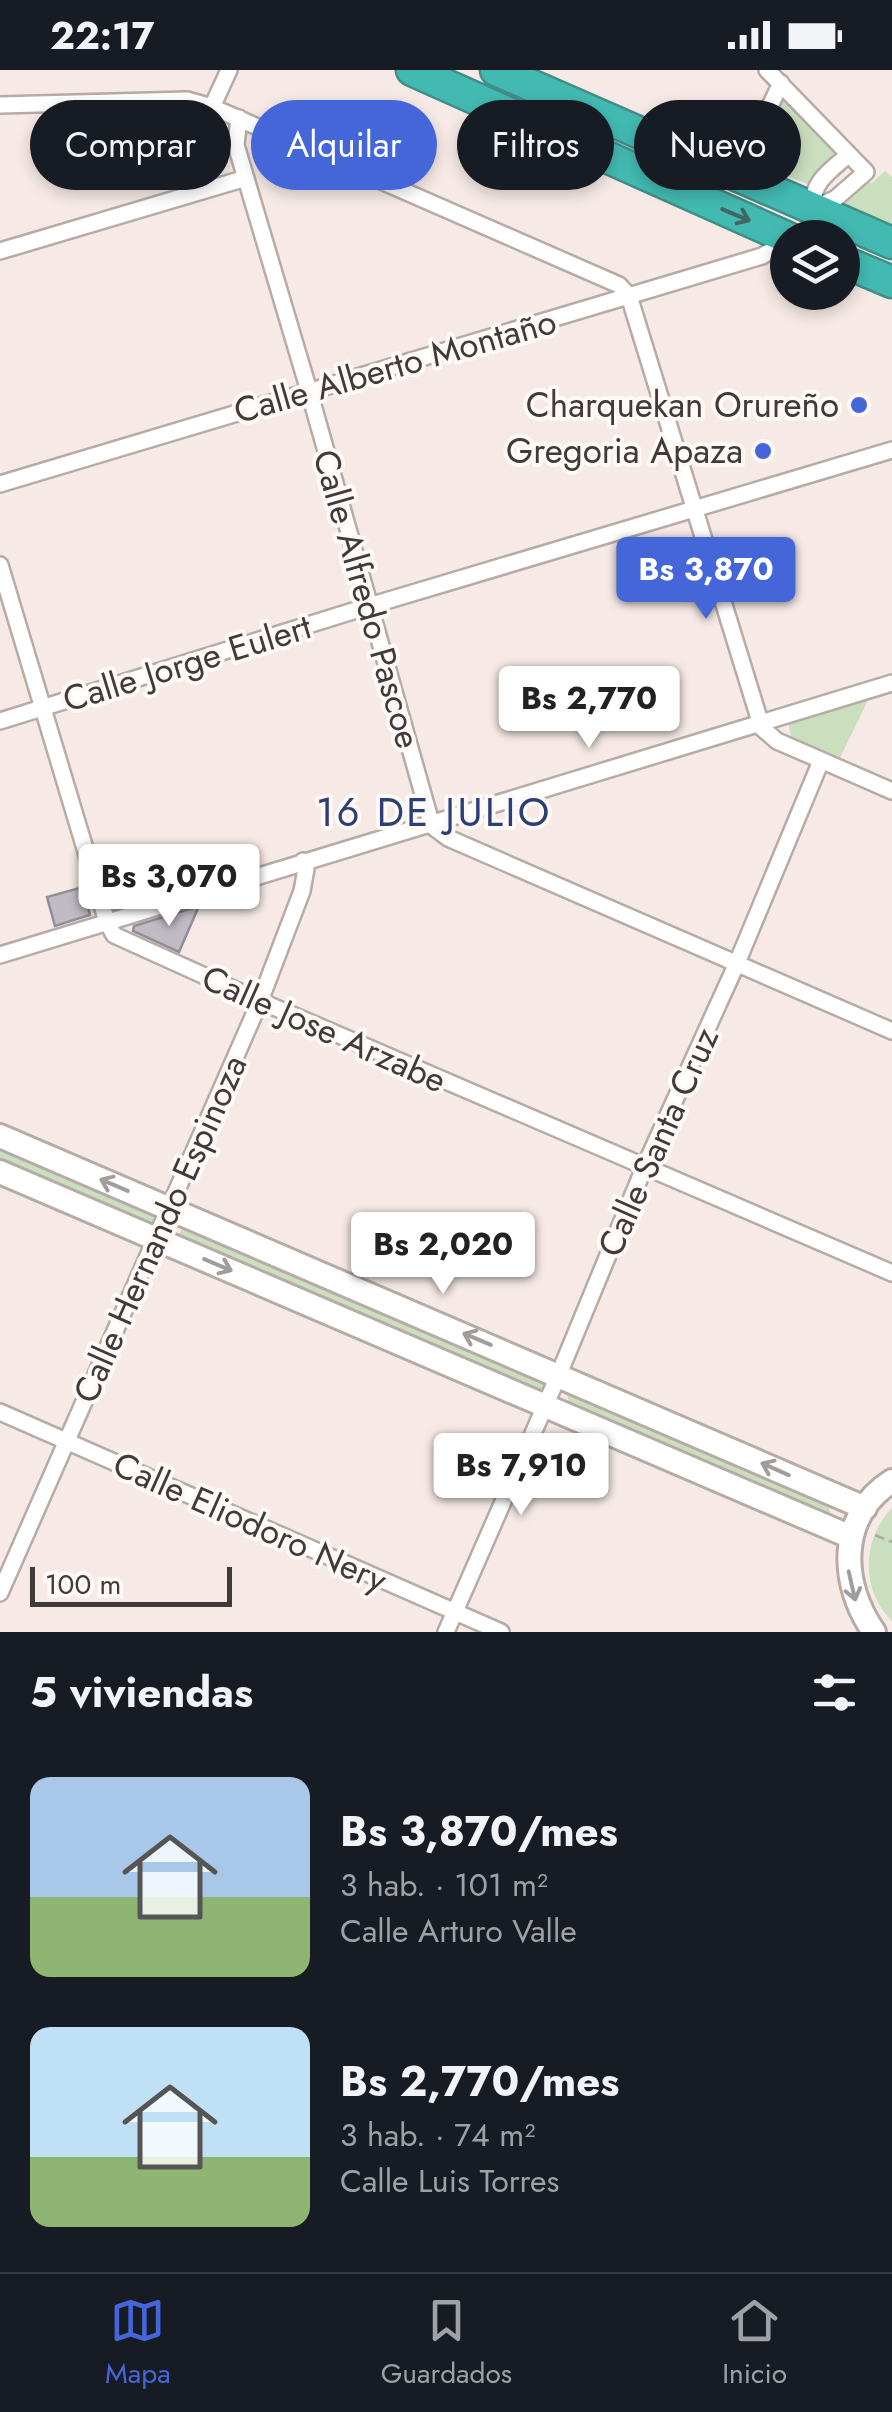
<!DOCTYPE html>
<html lang="es">
<meta charset="utf-8">
<style>
body{margin:0;font-family:Jost,sans-serif;background:#242831;color:#f1f3f6;height:100vh;display:flex;flex-direction:column;font-size:38px;white-space:nowrap}
*{box-sizing:border-box;margin:0}
p{font-size:32px;color:#9ea1a6}
.icon{flex:none;width:55px;height:55px;fill:none;stroke:currentColor;stroke-width:2;stroke-linecap:round;stroke-linejoin:round}
.map{position:relative;height:1562px;overflow:hidden}
.sheet{display:flex;flex-direction:column;background:#171b24;flex:1}
.sheet>*{flex:none}
.hud{position:absolute;left:30px;top:30px;width:832px;height:90px;display:flex;gap:20px}
.fabs{position:absolute;left:770px;top:150px;display:grid;gap:20px}
.fabs a{display:grid;place-items:center;width:90px;height:90px;border-radius:50%;background:#171b24;box-shadow:0 5px 15px #0003;font-size:50px}
.scale{position:absolute;left:30px;bottom:25px;width:202px;box-sizing:border-box;padding-left:10px;border:5px solid #403b3a;border-top:0;font-size:28px;line-height:35px;white-space:nowrap;color:#403b3a;-webkit-text-stroke:8px #fef9f7;paint-order:stroke}
.price{position:absolute;translate:-50% -85px;padding:0 22px;border-radius:10px;background:#fff;color:#222;font-size:32px;line-height:65px;filter:drop-shadow(0 2px 5px #0008)}
.price::after{content:'';position:absolute;left:50%;top:60px;width:30px;height:22px;margin-left:-15px;background:inherit;clip-path:polygon(0 0,100% 0,50% 100%)}
.price.current{background:#4566d9;color:#fff}
ul{padding:0;list-style:none}
li{display:flex;align-items:center;gap:30px;height:250px;padding:0 30px}
li span{display:grid;place-items:center;flex:none;width:280px;height:200px;border-radius:20px;color:#555}
li>.icon{margin-inline-start:auto}
span .icon{width:120px;height:120px;fill:#fffc;stroke-width:1}
li b{font-size:42px}
h2{display:flex;justify-content:space-between;align-items:center;height:120px;padding:0 30px;font-size:42px}
.chip{padding:0 35px;border-radius:45px;background:#171b24;box-shadow:0 5px 15px #0003;font-size:35px;line-height:90px}
.chip.current{background:#4566d9;color:#fff}
.status{display:flex;justify-content:space-between;align-items:center;height:70px;padding:0 50px;background:#171b24;direction:ltr}
.status svg{height:28px;fill:currentColor}
.tabs{display:flex;justify-content:space-around;align-items:center;height:140px;border-top:2px solid #363941;background:#171b24;font-size:28px;color:#9ea1a6}
.tabs a{display:grid;justify-items:center;gap:5px}
.tabs .current{color:#4566d9}
.map>svg:first-child{display:block}
.green{fill:#cadfbd}
.building{fill:#c1bbc5;stroke:#928d96;stroke-width:2.5}
.lines{fill:none;stroke-linecap:round;stroke-linejoin:round}
.street-casing{stroke:#b7aba6;stroke-width:20}
.secondary-casing{stroke:#b7aba6;stroke-width:28}
.highway-casing{stroke:#418e88;stroke-width:35}
.path{stroke:#b2a8a6;stroke-width:2.5;stroke-dasharray:10 5;stroke-linecap:butt}
.street{stroke:#fff;stroke-width:15}
.secondary{stroke:#fff;stroke-width:22}
.highway{stroke:#42bab2;stroke-width:30}
.oneway{stroke:#416764}
.oneway2{stroke:#a09d9c}
.poi-dot{fill:#4566d9;stroke:#fef9f7;stroke-width:4}
.labels{text-anchor:middle;dominant-baseline:central;stroke-width:8;stroke-linejoin:round;paint-order:stroke}
.street-label{font-size:35px;fill:#403b3a;stroke:#fef9f7}
.poi-label{font-size:35px;fill:#403b3a;stroke:#fef9f7;text-anchor:end}
.quarter-label{font-size:40px;letter-spacing:2.5px;fill:#2c3e77;stroke:#fef9f7}
</style>
<div class="status"><b>22:17</b><svg viewBox="0 0 49 12"><path d="M0 12V9h3v3zM5 12V6h3v6zM10 12V3h3v9zM15 12V0h3v12zM26 1h20v11H26zM47 4h2v5h-2z"/></svg></div>
<div class="map">
<svg width="892" height="1562" viewBox="0 0 892 1562">
<rect width="100%" height="100%" fill="#f7eae6"/>
<path class="green" d="M784 29 835 82 807 114 752 92Z
M885 101 892 107V154L846 134 844 128 860 112 872 113Z
M868 630 840 688 791 667 789 655 794 651Z
M0 1073 152 1140 155 1154 149 1158 0 1097Z
M184 1156 543 1307V1318L538 1322 179 1169V1164Z
M572 1321 828 1432 830 1442 826 1445 570 1336 567 1325Z
M892 1438V1551C860 1520 862 1469 892 1438Z"/>
<path class="building" d="M505 62 515 67 500 103 489 98Z
M146 803 152 827 116 838 110 814Z
M83 817 90 845 55 856 47 827Z
M199 836 179 882 133 861 134 856Z"/>
<g class="lines">
<defs>
<path id="street" d="M767 0 866 102 835 129 814 138
M0 35 187 30 212 37 619 215 629 226 762 658 777 671 892 721
M212 37 229 0
M239 48 236 75 309 321 432 756 448 768 892 961
M737 105 781 13
M813 138C811 112 830 101 848 85
M0 181 246 108
M0 414 762 186 788 171
M0 495 107 852 114 865 260 931 892 1203
M0 651 369 536 892 380
M0 885 892 613
M0 1342 501 1562
M0 1523 260 931 302 821 306 799 303 791
M446 1562 559 1304 644 1098 737 893 821 691"/>
<path id="secondary" d="M0 1066 865 1438
M0 1102 851 1467
M874 1562C840 1514 837 1446 892 1411"/>
<path id="highway" d="M412 0 788 168
M496 0 892 173
M842 191 892 212"/>
</defs>
<use href="#street" class="street-casing"/>
<use href="#secondary" class="secondary-casing"/>
<use href="#highway" class="highway-casing"/>
<path class="path" d="M875 1465 892 1472"/>
<use href="#street" class="street"/>
<use href="#secondary" class="secondary"/>
<use href="#highway" class="highway"/>
</g>
<defs><path id="oneway-shaft" d="M-6 0H5M1.5-3L5.5 0L1.5 3" fill="none" stroke-width="1.6" stroke-linecap="round" stroke-linejoin="round" transform="scale(2.5)"/></defs>
<use class="oneway" href="#oneway-shaft" transform="translate(736 145) rotate(23)"/>
<g class="oneway2">
<use href="#oneway-shaft" transform="translate(114 1115) rotate(-157)"/>
<use href="#oneway-shaft" transform="translate(218 1195) rotate(23)"/>
<use href="#oneway-shaft" transform="translate(477 1269) rotate(-157)"/>
<use href="#oneway-shaft" transform="translate(775 1399) rotate(-156)"/>
<use href="#oneway-shaft" transform="translate(852 1516) rotate(77)"/>
</g>
<g class="poi-dot">
<circle cx="859" cy="335" r="10"/>
<circle cx="763" cy="381" r="10"/>
</g>
<g class="labels">
<g class="street-label">
<text transform="translate(395 296) rotate(-16)">Calle Alberto Montaño</text>
<text transform="translate(367 529) rotate(74)">Calle Alfredo Pascoe</text>
<text transform="translate(187 593) rotate(-17)">Calle Jorge Eulert</text>
<text transform="translate(324 959) rotate(24)">Calle Jose Arzabe</text>
<text transform="translate(658 1072) rotate(-66)">Calle Santa Cruz</text>
<text transform="translate(160 1159) rotate(-66)">Calle Hernando Espinoza</text>
<text transform="translate(250 1452) rotate(24)">Calle Eliodoro Nery</text>
</g>
<g class="poi-label">
<text x="839" y="335">Charquekan Orureño</text>
<text x="743" y="381">Gregoria Apaza</text>
</g>
<g class="quarter-label">
<text x="434" y="742">16 DE JULIO</text>
</g>
</g>
</svg>
<div class="fabs">
<a><svg class="icon" aria-label="layers" viewBox="0 0 24 24"><path d="M12 4l9 5-9 5-9-5zM3 14l9 5 9-5"/></svg></a>
</div>
<div class="scale">100 m</div>
<b class="price current" style="left:706px;top:552px">Bs 3,870</b>
<b class="price" style="left:589px;top:681px">Bs 2,770</b>
<b class="price" style="left:169px;top:859px">Bs 3,070</b>
<b class="price" style="left:443px;top:1227px">Bs 2,020</b>
<b class="price" style="left:521px;top:1448px">Bs 7,910</b>
<div class="hud">
<a class="chip">Comprar</a>
<a class="chip current">Alquilar</a>
<a class="chip">Filtros</a>
<a class="chip">Nuevo</a>
</div>
</div>
<section class="sheet">
<h2>5 viviendas<svg class="icon" aria-label="filters" viewBox="0 0 24 24"><path d="M4 7h16M4 17h16"/><circle cx="9" cy="7" r="2"/><circle cx="15" cy="17" r="2"/></svg></h2>
<ul>
<li><span style="background:linear-gradient(#a9c7e8 60%,#8fb573 0)"><svg class="icon" aria-label="home" viewBox="0 0 24 24"><path d="M3 11l9-7 9 7M6 9v11h12V9"/></svg></span><div><b>Bs 3,870/mes</b><p>3 hab. · 101 m²</p><p>Calle Arturo Valle</p></div></li>
<li><span style="background:linear-gradient(#bfe0f5 65%,#8fb573 0)"><svg class="icon" aria-label="home" viewBox="0 0 24 24"><path d="M3 11l9-7 9 7M6 9v11h12V9"/></svg></span><div><b>Bs 2,770/mes</b><p>3 hab. · 74 m²</p><p>Calle Luis Torres</p></div></li>
</ul>
</section>
<nav class="tabs">
<a class="current"><svg class="icon" aria-label="map" viewBox="0 0 24 24"><path d="M3 6l6-2 6 2 6-2v14l-6 2-6-2-6 2zM9 4v14M15 6v14"/></svg>Mapa</a>
<a><svg class="icon" aria-label="saved" viewBox="0 0 24 24"><path d="M7 4h10v16l-5-4-5 4z"/></svg>Guardados</a>
<a><svg class="icon" aria-label="home" viewBox="0 0 24 24"><path d="M3 11l9-7 9 7M6 9v11h12V9"/></svg>Inicio</a>
</nav>
